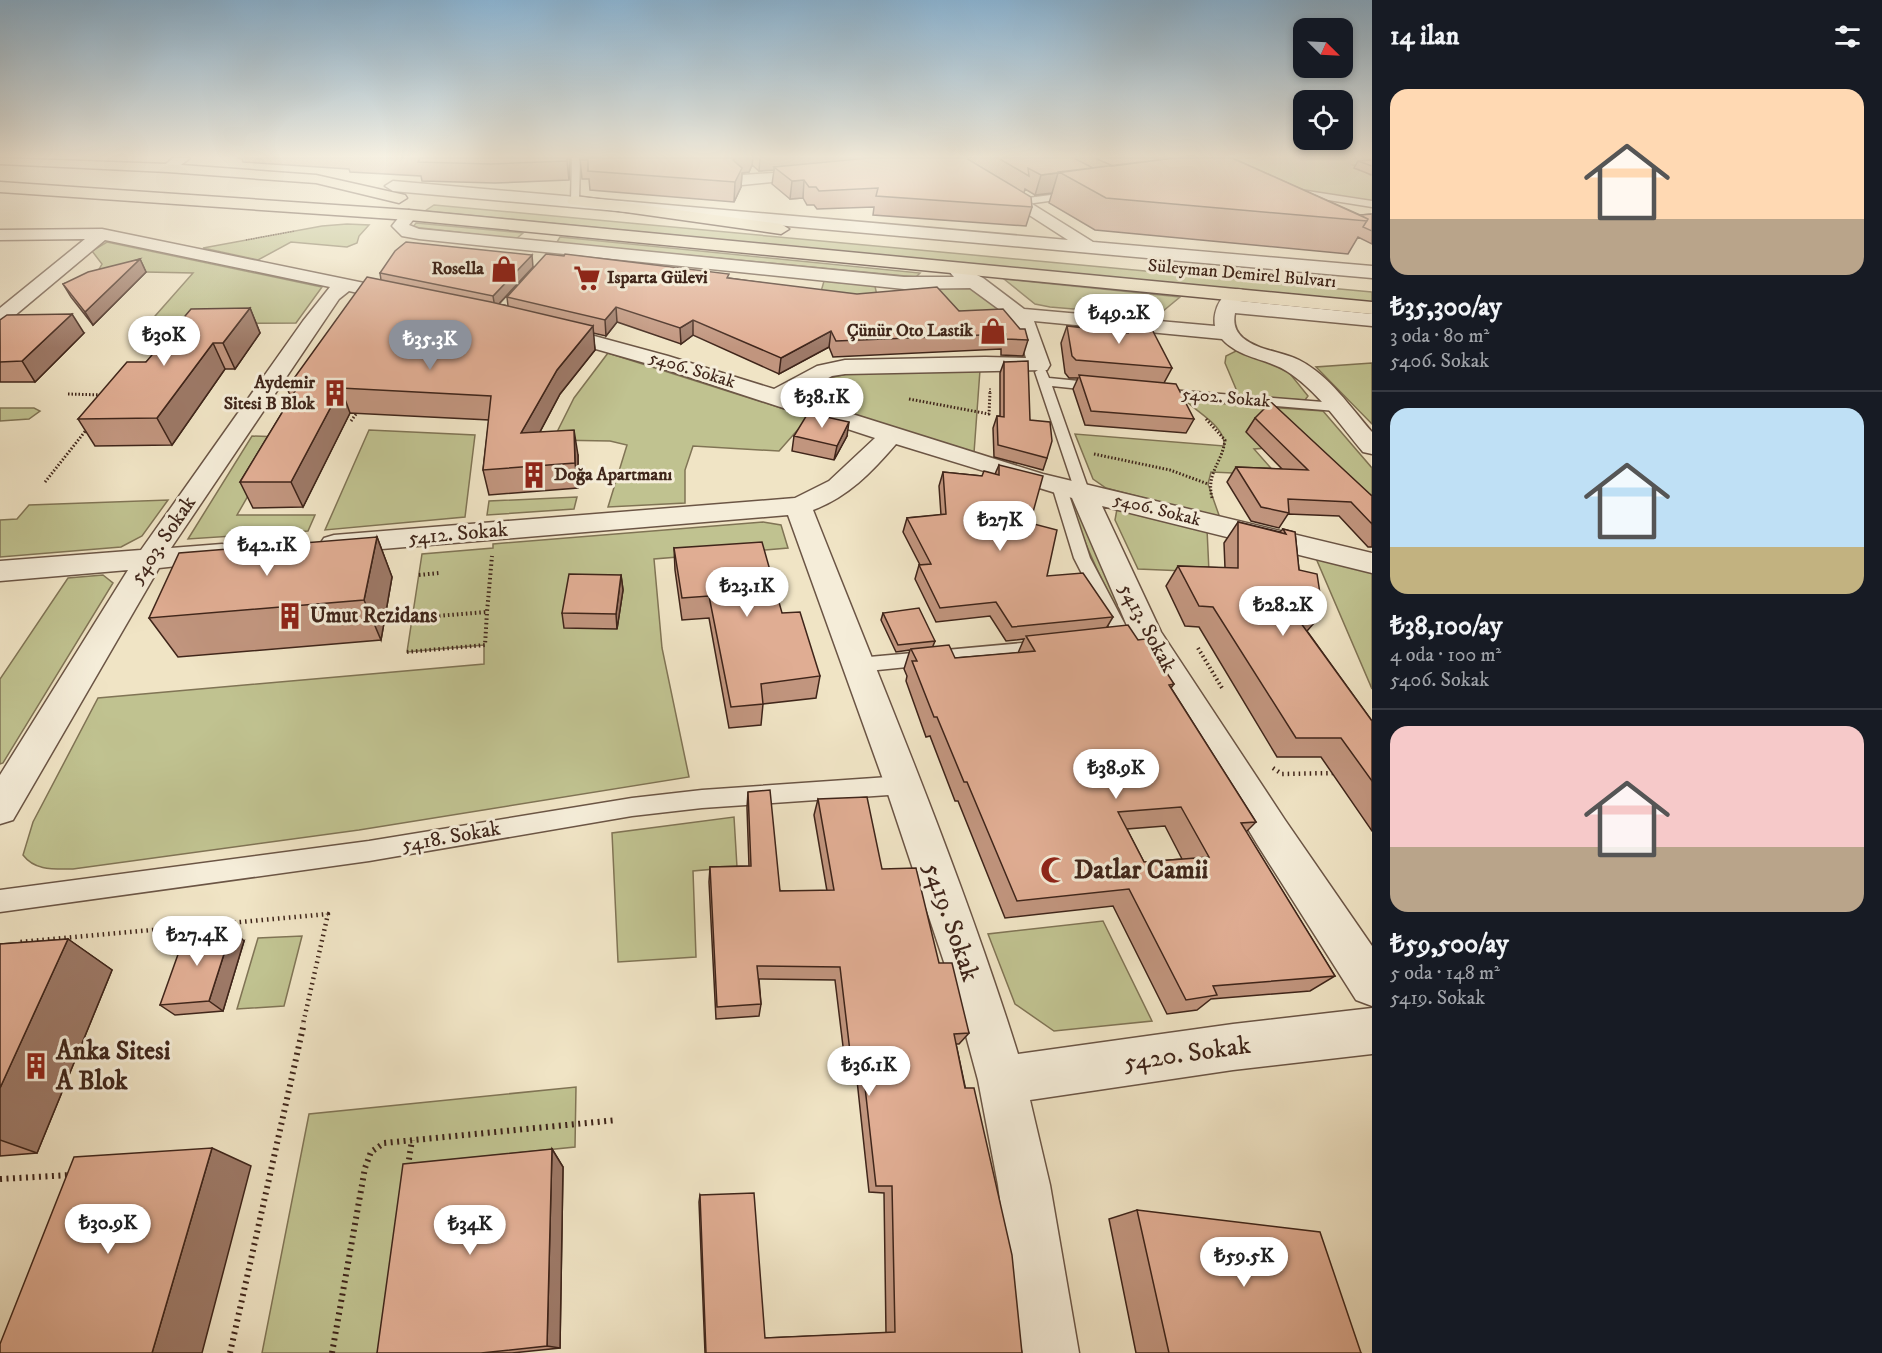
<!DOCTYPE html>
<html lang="tr">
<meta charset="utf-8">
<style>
body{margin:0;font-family:"IM FELL DW Pica",serif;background:#20242c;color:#f1f3f6;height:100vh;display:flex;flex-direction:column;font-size:22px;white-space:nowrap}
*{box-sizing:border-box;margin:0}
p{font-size:20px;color:#9ea1a6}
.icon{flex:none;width:33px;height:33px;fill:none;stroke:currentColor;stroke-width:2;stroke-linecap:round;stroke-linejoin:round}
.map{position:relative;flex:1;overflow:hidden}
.sheet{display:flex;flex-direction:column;background:#171b24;width:510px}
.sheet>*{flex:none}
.needle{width:39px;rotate:114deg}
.fabs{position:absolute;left:1293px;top:18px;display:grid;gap:12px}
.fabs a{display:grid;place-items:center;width:60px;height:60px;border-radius:12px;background:#171b24;box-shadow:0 3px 9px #0003;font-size:30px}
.price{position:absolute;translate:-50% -51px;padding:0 14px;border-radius:21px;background:#fff;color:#222;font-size:20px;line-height:39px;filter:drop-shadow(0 2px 3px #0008)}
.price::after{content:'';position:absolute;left:50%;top:36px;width:18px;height:14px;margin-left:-9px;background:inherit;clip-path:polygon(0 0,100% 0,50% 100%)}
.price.selected{background:#8c9099;color:#fff}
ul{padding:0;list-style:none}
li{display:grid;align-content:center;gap:12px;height:318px;padding:0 18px}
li+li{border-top:2px solid #363941}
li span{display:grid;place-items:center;height:186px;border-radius:18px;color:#555}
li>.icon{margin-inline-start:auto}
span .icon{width:108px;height:108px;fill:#fffc;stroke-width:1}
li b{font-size:26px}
h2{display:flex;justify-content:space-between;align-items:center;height:72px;padding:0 18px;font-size:26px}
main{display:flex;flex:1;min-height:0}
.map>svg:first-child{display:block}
.green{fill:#c0c290;stroke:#807455;stroke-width:1.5}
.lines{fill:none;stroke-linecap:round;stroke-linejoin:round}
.lane-casing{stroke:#6b5545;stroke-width:3}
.street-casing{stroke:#6b5545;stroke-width:3}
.highway-casing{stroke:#3f251a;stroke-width:3}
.path-far5{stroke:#3f251a;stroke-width:1.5;stroke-dasharray:1 1.5;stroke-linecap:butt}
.path-far4{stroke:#3f251a;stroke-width:2;stroke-dasharray:1 1.5;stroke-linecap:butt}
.path-far3{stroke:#3f251a;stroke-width:3;stroke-dasharray:1.5 2;stroke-linecap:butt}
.path-far2{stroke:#3f251a;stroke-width:4;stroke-dasharray:1.5 3;stroke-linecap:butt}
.path-far1{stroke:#3f251a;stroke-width:4.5;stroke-dasharray:1.5 4;stroke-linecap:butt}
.path{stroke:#3f251a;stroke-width:6;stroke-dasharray:2 4.5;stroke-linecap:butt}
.lane{fill:#f5edd9;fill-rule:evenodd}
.street{fill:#f5edd9;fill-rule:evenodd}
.highway{fill:#f0e4c5;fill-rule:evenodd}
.wall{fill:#c1957e;stroke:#3f251a;stroke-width:1.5;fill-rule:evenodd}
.shaded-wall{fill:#9d7967;stroke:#3f251a;stroke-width:1.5}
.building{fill:#e0ad93;stroke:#3f251a;stroke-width:1.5;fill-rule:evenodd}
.labels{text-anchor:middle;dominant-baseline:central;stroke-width:6;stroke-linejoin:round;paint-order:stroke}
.far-poi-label{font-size:18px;font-weight:bold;fill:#3f251a;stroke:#f5edd9;text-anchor:end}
.far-street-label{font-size:18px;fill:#3f251a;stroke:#f5edd9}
.street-label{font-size:21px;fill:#3f251a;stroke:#f5edd9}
.poi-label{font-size:21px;font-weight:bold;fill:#3f251a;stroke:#f5edd9;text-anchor:start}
.near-poi-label{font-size:26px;font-weight:bold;fill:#3f251a;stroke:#f5edd9;text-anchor:start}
.near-street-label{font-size:26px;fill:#3f251a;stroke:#f5edd9}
</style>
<main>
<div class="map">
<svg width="1372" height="1353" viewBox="0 0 1372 1353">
<rect width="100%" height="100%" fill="#f0e4c5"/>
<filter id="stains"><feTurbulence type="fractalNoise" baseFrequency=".00333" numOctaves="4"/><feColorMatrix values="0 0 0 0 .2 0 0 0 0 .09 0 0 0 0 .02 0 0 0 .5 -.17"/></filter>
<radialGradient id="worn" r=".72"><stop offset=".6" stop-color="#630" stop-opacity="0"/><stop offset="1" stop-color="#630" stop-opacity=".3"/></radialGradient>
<path class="green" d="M1182 158H1372V164L1353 165 1372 176V201L1310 193Z
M434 205 1372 292V303L425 211Z
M416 223 523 233 516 239 413 227Z
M347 224 369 225 359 236 357 243 347 247 291 242 258 260 203 248 322 226Z
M560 237 920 273 916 277 559 243 557 242Z
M107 242 317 286 322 287 296 323 148 324 193 273 98 271 102 264 92 251Z
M1004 279 1180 297 1157 316 1050 307 1035 304Z
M824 281 875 286 878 301 820 295Z
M929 287H969L1012 319 963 321Z
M1238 350 1287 370 1308 396 1305 400 1239 396 1225 363 1226 356Z
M608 353 809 417 779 451 693 446 685 470V503L608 507 627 445 610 441 553 440 574 398Z
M1372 363V424L1316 367Z
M980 370 974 453 809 400 804 390 820 380 847 374Z
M1186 401 1323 411 1372 468V505L1307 445 1254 449 1277 475 1211 472 1208 484 1220 518 1106 488 1093 479 1075 434 1224 446C1226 427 1198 413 1186 401Z
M0 408H34L40 411 29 419 0 421Z
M369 430 475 435 465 517 325 530Z
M252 436 282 437 237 515H315L308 531 188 539Z
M1068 493 1077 495 1128 629C1103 585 1082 542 1068 493Z
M577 497 574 509 487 515 489 501Z
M168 500 142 536 121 547 0 557V520L17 519 29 505Z
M1117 509 1207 529 1209 572 1138 569 1115 520Z
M763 522 781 525 788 548 654 559 662 648 689 777 359 830 73 869C54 869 35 871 23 855L33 822 98 698 484 664V645L407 652 422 554 493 548V544Z
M1315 556 1372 570V689Z
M103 575 113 583 3 763 0 764V679L68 578Z
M734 817 737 867 693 871 696 957 618 962 612 833Z
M1103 921 1152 1021 1054 1031 1015 1004 988 934Z
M302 936 284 1006 237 1009 258 938Z
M576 1087 575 1147 409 1164 383 1353H262L309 1114Z"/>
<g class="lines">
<defs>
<path id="lane" d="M572 158H580L579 201 575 204 571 201Z
M1294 189 1372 201V207L1291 194V190Z
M1074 192 1077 193V197L1020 205 1016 202 1020 199Z
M1041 368 1045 369 1049 378 1099 383 1105 387 1099 391 1052 386 1089 491 1087 494H1077L1075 491 1035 372Z
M1157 389 1336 403 1342 407 1336 411 1153 396 1151 393Z
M1059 482 1066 486 1090 558 1132 638 1129 642 1123 644 1117 642 1074 558 1052 486Z
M1044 641 1050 643 1053 647 1050 651 1044 653 858 672 852 670 849 665 852 660 858 658Z
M903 776 910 779 913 785 910 791 903 794 702 808 632 816 369 861 0 912V890L369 841 632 798 702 790Z"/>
<path id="street" d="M173 158H190L173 171H163L161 168Z
M941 158H958L1093 242 1372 266V278L393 191 385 186 393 181 1068 240Z
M817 170 824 174 822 177 742 185 734 180 742 175Z
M409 210 417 215 409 225 419 229 904 277H954L948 270 951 266 957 265 983 278 1024 309 1215 326C1212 310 1224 285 1243 290L1246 294 1240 301 1372 314V326L1235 313C1233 323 1235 331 1243 338 1259 351 1281 351 1299 360 1329 375 1351 408 1372 432V454L1363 452C1341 426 1320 394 1291 374 1270 358 1241 360 1222 339L1034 321 1050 365 1047 370 845 374 832 376 795 396 1043 474 1372 553V573L1102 506 1161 632 1285 820 1372 946V1006L1356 1000 1257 844 1131 635 1072 498 896 444C872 472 848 497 813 510 884 690 960 869 1018 1054L1233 1024 1372 1008V1054L1233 1070 1030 1100 1050 1185 1079 1353H1021L998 1185 978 1080 955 995 885 785 788 515 334 553 324 550 320 544 324 538 334 535 795 498 829 481 875 438 652 365 543 334 540 330 543 326 550 324 668 356 774 389 817 366 845 360 985 357 1026 358 1017 327 1011 318 970 288 904 289 419 239 402 236 392 226 403 212Z
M102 229 403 291 410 293 413 297 410 301 403 303 349 291 339 299 171 548 222 544 232 546 236 553 232 560 159 568 13 820 0 824V775L128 570 0 581V561L141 550 303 321 330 287 105 240 7 322 0 324V308L85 239 0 240V230Z"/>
<path id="highway" d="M0 158 168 164 316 175 405 195 407 198 399 203 316 183 168 172 0 164Z
M0 182 409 210 1372 302V314L409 220 0 192Z
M575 196 781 224 789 229 781 234 569 204 567 201 569 198Z"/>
</defs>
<use href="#lane" class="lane-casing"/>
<use href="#street" class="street-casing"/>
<use href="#highway" class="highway-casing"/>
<path class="path-far5" d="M246 240 295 231"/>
<path class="path-far4" d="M990 392V388"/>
<path class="path-far3" d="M68 394 103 395
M909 399 989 414 990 391
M1206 419 1225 440C1222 464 1206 472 1212 498
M351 421 359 410
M1094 454 1170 470 1208 484
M45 482 87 429"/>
<path class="path-far2" d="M419 575 439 573
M412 618 487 612 492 556
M1198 648 1222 688
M407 652 485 645 487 612"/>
<path class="path-far1" d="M1273 768 1282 774 1335 773
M16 945 20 942 328 914 303 1024"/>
<path class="path" d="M408 1166 412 1140
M0 1179 70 1175
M230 1353 304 1023
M332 1353 365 1168 371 1152 384 1143 617 1120"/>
<use href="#lane" class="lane"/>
<use href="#street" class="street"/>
<use href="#highway" class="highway"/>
</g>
<path class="wall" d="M237 158H570L569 180 495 183 422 181 421 176 350 172 349 169 243 162 242 159Z
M580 158H1232L1360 215 1372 214V244L1358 237 1348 254 1095 230 1049 203 1052 193 1035 195 1025 189 1024 193 1032 207 1026 226 873 215 874 207 817 209 814 205H807L803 198 790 199 772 184 774 170 759 171 752 165 749 172 742 173 741 187 734 202 590 190 589 179H582Z
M1372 160V175L1354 168 1358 161Z
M140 259 146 272 93 325 71 297 63 284Z
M533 267 499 304 508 306 507 297 729 278 959 311 1028 340 1023 356 1001 355V349L833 357 829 347 779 374 693 335 681 344 617 322 606 336 593 333 595 350 560 394 540 432 578 455V488L489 495 483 470 489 420 350 413 303 507 253 508 240 482 291 398 287 388 381 280 380 273Z
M250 308 260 333 235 369H225L172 445 95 446 78 419 146 362Z
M1123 314 1172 368 1164 383 1194 419 1186 433 1085 425 1073 389 1078 378H1069L1065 373 1061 343 1067 326 1116 331Z
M0 320 84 333 35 382H0Z
M1004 362 1047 458 1043 470 994 457 993 428 997 416H1000V373Z
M1255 418 1372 496V547H1368L1339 516 1288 514 1279 528 1251 521 1227 482 1236 467 1282 469 1246 432Z
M794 436H847L834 460 792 451Z
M999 465 1030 523 1047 576 1113 617 1107 627 1138 640 1174 684 1171 688 1256 822 1246 832 1335 976 1310 991 1211 999 1197 1010 1167 1014 1113 906 1005 918 958 801H955L930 736 926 737 906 681 907 676 904 669 910 650 896 652 881 620 883 613 935 641 933 646 955 658 1018 653 1024 639 1006 641 990 616 936 622 915 579 919 565H920L903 532 907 518 941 515 939 486 943 472 982 476 995 474ZM1165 826 1182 859 1144 862 1127 829Z
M1238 522 1280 532 1283 529 1295 532 1299 570 1323 613 1307 631 1372 721V831L1321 757H1277L1199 627 1185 626 1166 586 1178 566 1225 568 1224 543Z
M377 537 392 577 381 640 178 657 149 618Z
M674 548 782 613 820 676 816 698 763 704 761 725 729 728 709 618 682 620 675 570Z
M621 575 623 590 617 629 564 628 562 613Z
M748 792 780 891H827L814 815 818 799 882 869 939 963 969 1033 959 1044H956L1022 1353H705L699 1202 700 1195 765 1338 886 1333 884 1193 869 1192 856 1071H846L835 980 759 979 761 1004 759 1016 716 1019 709 882 710 867 749 866 747 808Z
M68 939 112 970 37 1153 0 1156V944Z
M244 941 223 1011 175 1015 160 1005Z
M552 1149 563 1167 560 1348 512 1353H377Z
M1137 1210 1361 1353H1136L1109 1219Z"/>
<path class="shaded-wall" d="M567 158H570L569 180 567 161Z
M735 158H753L752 165 749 172 742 173 741 187 734 202 735 182 733 160Z
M760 158H925L774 167V170L759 171Z
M1058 173 1052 193 1035 195 1041 175Z
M804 180 803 198 790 199 792 181Z
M532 255 533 267 495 308 493 296Z
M140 259 146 272 93 325 85 312Z
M616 307 617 322 606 336 605 320Z
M250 308 260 333 235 369 223 343Z
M72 314 84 333 35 382 22 361Z
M693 320V335L681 344 680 328Z
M593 326 595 350 560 394 526 458 521 433 557 370Z
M831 331 829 347 779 374 781 358Z
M213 343 225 369 172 445 157 418Z
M341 388 350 413 303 507 291 482Z
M849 422 847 436 834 460 837 446Z
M574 430 578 455V488L575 463Z
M377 537 392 577 381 640 364 600Z
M621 575 623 590 617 629 616 614Z
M232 929 244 941 223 1011 209 1001Z
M68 939 112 970 37 1153 0 1140V1088Z
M212 1148 251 1166 202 1353H152Z
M552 1149 563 1167 560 1348 547 1346Z"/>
<path class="building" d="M420 158H567V161L491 164 418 162Z
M580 158H735L733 160 742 168 735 182 588 171V160H580Z
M869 158H966L1031 197 1032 207 876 196 878 188 819 191 816 187H809L804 180 792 181 774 167Z
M998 158H1074L1093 168 1041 175 1028 168 1029 176Z
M1095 158H1174L1113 166Z
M1174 158H1232L1368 219 1367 221 1106 198 1059 172Z
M1372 160V166L1358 161Z
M1372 214V231L1363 227 1368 219 1360 215Z
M406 242 532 255 493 296 380 273 395 251Z
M546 254 564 256 565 254 729 274 727 278 857 294 937 287 959 311 1003 309 1020 329H1025L1028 340 1006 339V334L836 341 831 331 781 358 693 320 680 328 616 307 605 320 507 297Z
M140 259 85 312 63 284 88 272Z
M367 277 491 302 593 326 557 370 521 433 574 430 575 463 483 470 491 396 341 388 291 482H240L297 388H287Z
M250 308 223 343H213L157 418 78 419 127 362H146L191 309Z
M72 314 22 361 0 362V320L7 315Z
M1123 314 1145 316 1172 368 1076 360 1072 356 1067 326 1128 333Z
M1028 361 1030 420 1050 422 1052 441 1047 458 998 445 997 416 1004 417V362Z
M1079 375 1176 384 1194 419 1091 411Z
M1271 402 1372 496V524L1351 502 1288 499 1289 513 1261 507 1236 467 1308 470 1255 418Z
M808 413 849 422 837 446 794 436Z
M999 465 1043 476 1030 523 1057 530 1047 576 1083 573 1113 617 1012 627 996 602 940 608 919 565 931 564 907 518 946 514 943 472 982 476 984 471 999 475Z
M1238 522 1286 534 1283 529 1295 532 1299 570 1317 574 1323 613 1287 604 1372 721V781L1341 738H1296L1213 607 1199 606 1178 566 1238 568Z
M377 537 364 600 149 618 179 553Z
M762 542 782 613 800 612 820 676 761 684 763 704 731 707 709 596 682 598 674 548Z
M569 574 621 575 616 614 562 613Z
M919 608 935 641 898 645 883 613Z
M1128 625 1138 640 1145 639 1174 684 1169 685 1256 822 1241 823 1335 976 1213 986 1217 995 1186 1000 1129 889 1017 901 967 782H964L937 717H934L912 661H917L911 649 949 645 955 658 1035 651 1026 636ZM1181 807 1209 857 1144 862 1118 812Z
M770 790 780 891 834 890 818 799 867 797 882 869 916 868 939 963H952L969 1033 954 1034 965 1088H974L1012 1255 1022 1353H706L700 1195 754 1193 765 1338 895 1332 892 1186H876L862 1060H851L840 967 757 966 761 1004 717 1007 710 867 751 866 748 792Z
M232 929 209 1001 160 1005 186 932Z
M68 939 0 1088V944Z
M212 1148 152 1353H0V1344L74 1157Z
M552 1149 547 1346 481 1353H377L403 1164Z
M1137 1210 1320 1232 1361 1353H1169Z"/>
<linearGradient id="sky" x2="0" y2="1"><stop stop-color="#8bb7d8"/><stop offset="0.45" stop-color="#f8f3e5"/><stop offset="1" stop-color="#f8f3e5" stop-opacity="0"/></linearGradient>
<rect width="1372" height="348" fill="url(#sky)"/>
<defs>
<symbol id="shop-bare" viewBox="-9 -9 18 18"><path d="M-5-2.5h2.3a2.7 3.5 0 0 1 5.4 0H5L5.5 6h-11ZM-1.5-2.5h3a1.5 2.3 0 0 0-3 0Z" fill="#8f2418" stroke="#f5edd9" stroke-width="2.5" paint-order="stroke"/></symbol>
<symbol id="supermarket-bare" viewBox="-9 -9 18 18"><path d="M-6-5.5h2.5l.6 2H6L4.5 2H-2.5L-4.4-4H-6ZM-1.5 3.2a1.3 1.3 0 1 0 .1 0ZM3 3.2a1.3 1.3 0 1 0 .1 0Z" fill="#8f2418" stroke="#f5edd9" stroke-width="2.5" paint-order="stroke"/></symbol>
<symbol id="building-bare" viewBox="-9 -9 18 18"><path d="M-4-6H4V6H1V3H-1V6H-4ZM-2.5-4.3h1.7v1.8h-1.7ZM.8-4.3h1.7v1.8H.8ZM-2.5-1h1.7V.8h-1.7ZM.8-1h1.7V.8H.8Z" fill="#8f2418" stroke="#f5edd9" stroke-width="2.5" paint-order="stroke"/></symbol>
<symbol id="mosque-bare" viewBox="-9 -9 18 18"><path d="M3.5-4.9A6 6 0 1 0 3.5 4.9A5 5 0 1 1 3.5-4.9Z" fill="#8f2418" stroke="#f5edd9" stroke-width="2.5" paint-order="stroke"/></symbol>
</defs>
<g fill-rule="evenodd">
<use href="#shop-bare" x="485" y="250" width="38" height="38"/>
<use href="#supermarket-bare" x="568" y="259" width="38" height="38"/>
<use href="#shop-bare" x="974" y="312" width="38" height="38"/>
<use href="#building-bare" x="316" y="374" width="38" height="38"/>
<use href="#building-bare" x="515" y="456" width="38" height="38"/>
<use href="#building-bare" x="271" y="597" width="38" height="38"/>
<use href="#mosque-bare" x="1035" y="851" width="38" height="38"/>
<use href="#building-bare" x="17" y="1047" width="38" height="38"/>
</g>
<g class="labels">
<g class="far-poi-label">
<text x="484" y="269">Rosella</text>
<text x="607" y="278" text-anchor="start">Isparta Gülevi</text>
<text x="973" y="331">Çünür Oto Lastik</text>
<text x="315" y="383">Aydemir<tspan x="315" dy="21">Sitesi B Blok</tspan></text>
<text x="554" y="475" text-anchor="start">Doğa Apartmanı</text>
</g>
<g class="far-street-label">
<text transform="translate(1242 274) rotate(5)">Süleyman Demirel Bulvarı</text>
<text transform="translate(692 370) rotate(17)">5406. Sokak</text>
<text transform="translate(1226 398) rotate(5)">5402. Sokak</text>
<text transform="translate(1157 510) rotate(14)">5406. Sokak</text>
</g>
<g class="street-label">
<text transform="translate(458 534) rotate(-5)">5412. Sokak</text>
<text transform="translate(163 540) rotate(-56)">5403. Sokak</text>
<text transform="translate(1147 628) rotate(62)">5413. Sokak</text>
<text transform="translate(451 837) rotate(-10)">5418. Sokak</text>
</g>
<g class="poi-label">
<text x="310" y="616">Umut Rezidans</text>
</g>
<g class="near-poi-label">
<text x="1074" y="870">Datlar Camii</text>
<text x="56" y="1051">Anka Sitesi<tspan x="56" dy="30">A Blok</tspan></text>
</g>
<g class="near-street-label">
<text transform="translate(951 922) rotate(71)">5419. Sokak</text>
<text transform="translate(1187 1054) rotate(-8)">5420. Sokak</text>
</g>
</g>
<rect width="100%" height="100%" filter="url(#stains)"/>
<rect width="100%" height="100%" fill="url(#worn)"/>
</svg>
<div class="fabs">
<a><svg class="needle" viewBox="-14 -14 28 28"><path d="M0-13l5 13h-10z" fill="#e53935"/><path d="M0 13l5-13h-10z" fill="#9ea1a6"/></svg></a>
<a><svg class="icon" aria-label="locate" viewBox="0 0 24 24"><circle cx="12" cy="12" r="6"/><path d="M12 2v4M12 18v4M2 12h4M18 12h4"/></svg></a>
</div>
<b class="price" style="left:1119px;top:345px">₺49.2K</b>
<b class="price" style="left:164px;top:367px">₺30K</b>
<b class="price selected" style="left:430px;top:371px">₺35.3K</b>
<b class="price" style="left:822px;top:429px">₺38.1K</b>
<b class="price" style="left:1000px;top:552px">₺27K</b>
<b class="price" style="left:267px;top:577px">₺42.1K</b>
<b class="price" style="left:747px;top:618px">₺23.1K</b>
<b class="price" style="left:1283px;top:637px">₺28.2K</b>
<b class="price" style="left:1116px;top:800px">₺38.9K</b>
<b class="price" style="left:197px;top:967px">₺27.4K</b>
<b class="price" style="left:869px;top:1097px">₺36.1K</b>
<b class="price" style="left:108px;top:1255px">₺30.9K</b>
<b class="price" style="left:470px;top:1256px">₺34K</b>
<b class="price" style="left:1244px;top:1288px">₺59.5K</b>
</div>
<section class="sheet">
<h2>14 ilan<svg class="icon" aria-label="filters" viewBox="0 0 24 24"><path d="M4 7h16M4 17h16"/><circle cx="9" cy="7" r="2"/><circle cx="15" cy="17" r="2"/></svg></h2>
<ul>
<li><span style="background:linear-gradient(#ffd9b3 70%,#b9a48a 0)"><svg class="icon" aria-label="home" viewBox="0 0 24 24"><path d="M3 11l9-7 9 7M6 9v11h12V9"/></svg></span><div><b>₺35,300/ay</b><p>3 oda · 80 m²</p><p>5406. Sokak</p></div></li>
<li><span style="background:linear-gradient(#bfe0f5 75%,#c2b280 0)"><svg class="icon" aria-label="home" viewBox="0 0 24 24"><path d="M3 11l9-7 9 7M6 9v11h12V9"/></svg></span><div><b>₺38,100/ay</b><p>4 oda · 100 m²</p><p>5406. Sokak</p></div></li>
<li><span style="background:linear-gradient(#f6c9c9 65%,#b9a48a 0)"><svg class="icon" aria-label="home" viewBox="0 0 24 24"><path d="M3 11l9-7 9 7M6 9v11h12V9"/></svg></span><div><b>₺59,500/ay</b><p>5 oda · 148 m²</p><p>5419. Sokak</p></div></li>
</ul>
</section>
</main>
